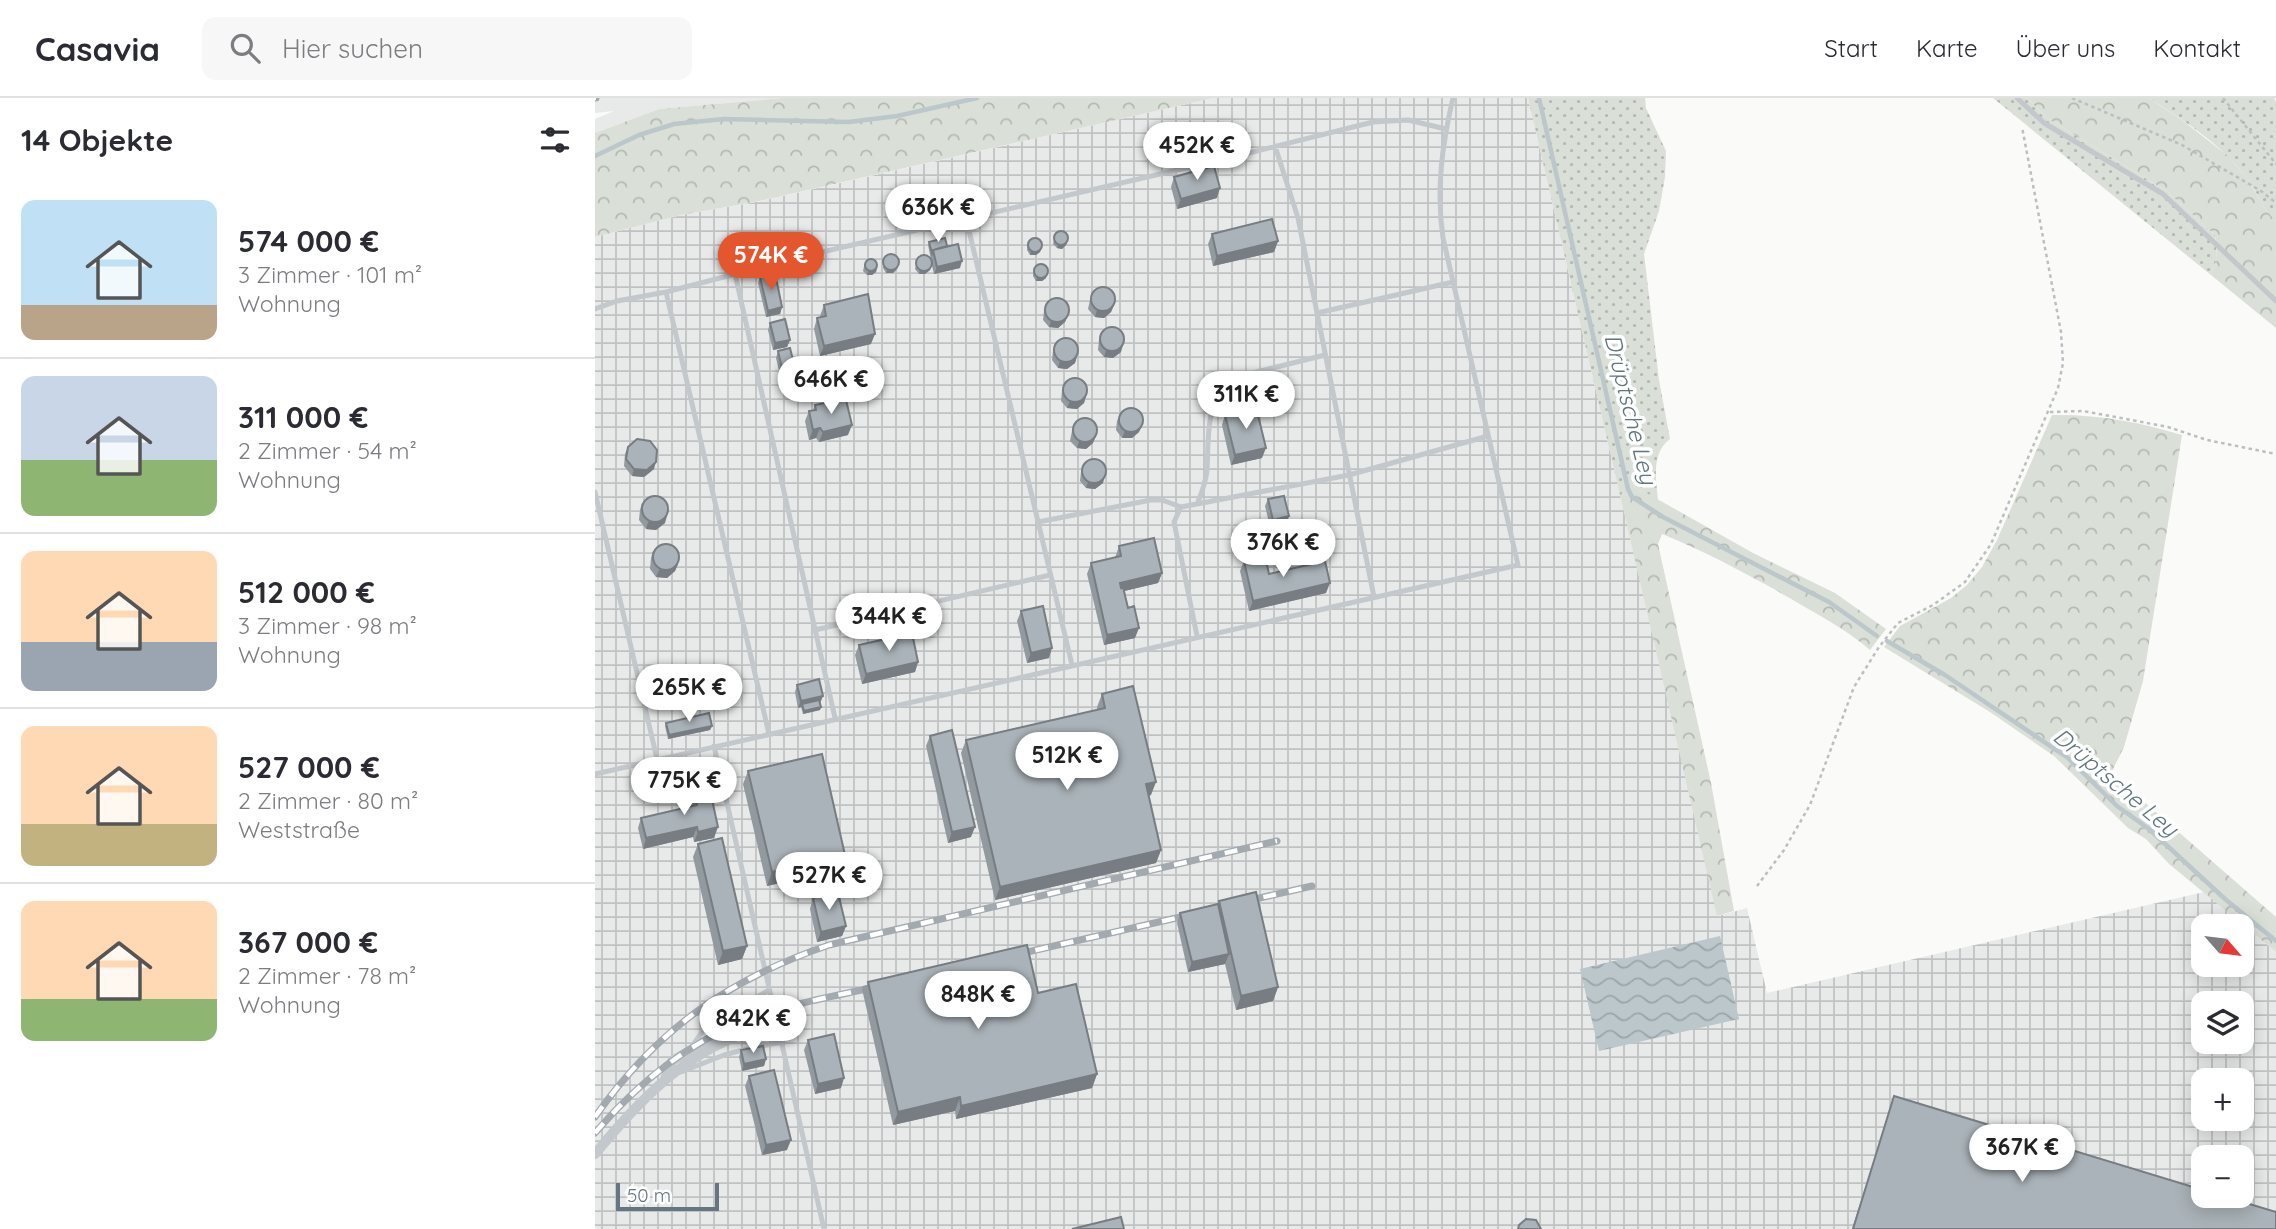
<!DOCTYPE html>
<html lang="de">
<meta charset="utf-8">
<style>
body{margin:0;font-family:Quicksand,sans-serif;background:#f7f7f7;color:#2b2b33;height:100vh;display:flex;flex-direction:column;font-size:26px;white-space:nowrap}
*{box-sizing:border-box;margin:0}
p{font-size:23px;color:#7c7c81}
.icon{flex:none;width:38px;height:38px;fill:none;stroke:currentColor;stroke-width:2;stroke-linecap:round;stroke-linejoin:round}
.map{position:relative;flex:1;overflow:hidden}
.drawer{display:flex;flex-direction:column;background:#fff;width:595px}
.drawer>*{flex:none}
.needle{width:46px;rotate:118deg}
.buttons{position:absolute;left:1596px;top:816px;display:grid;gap:14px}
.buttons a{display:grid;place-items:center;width:63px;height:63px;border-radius:14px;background:#fff;box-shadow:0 4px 18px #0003;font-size:35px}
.scale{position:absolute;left:21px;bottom:18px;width:103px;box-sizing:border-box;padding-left:7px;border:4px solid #657683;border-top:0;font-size:19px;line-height:24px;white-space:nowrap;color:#657683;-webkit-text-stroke:5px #fff;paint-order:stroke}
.price{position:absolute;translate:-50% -60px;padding:0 16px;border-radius:24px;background:#fff;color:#222;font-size:23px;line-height:46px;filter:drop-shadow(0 2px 4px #0008)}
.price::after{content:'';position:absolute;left:50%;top:42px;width:21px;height:16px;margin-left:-10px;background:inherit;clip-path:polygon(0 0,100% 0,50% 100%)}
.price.on{background:#e4572e;color:#fff}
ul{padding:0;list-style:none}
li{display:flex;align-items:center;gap:21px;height:175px;padding:0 21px}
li+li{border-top:2px solid #e1e1e2}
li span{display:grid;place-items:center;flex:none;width:196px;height:140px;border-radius:14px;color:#555}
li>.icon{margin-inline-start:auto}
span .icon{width:84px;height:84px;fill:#fffc;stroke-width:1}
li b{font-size:30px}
h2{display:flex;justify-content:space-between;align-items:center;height:84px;padding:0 21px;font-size:30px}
header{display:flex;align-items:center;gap:42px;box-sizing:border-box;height:98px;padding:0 35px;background:#fff;border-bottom:2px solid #e1e1e2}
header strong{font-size:33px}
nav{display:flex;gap:38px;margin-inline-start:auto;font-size:24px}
.search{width:490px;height:63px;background:#f7f7f7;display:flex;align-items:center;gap:18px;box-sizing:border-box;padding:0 24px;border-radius:14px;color:#7c7c81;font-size:26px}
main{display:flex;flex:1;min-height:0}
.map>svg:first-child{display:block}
.built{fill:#e8e9e9}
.industrial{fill:url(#industrial-grid);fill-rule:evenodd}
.grass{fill:url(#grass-dots)}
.forest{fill:url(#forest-crowns)}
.water{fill:url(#water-waves)}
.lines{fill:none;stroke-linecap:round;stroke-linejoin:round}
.stream{stroke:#bbc7cb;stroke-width:4.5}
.path{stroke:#bbbfc2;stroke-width:2.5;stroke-dasharray:3.5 3.5;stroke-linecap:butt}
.service{stroke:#c3c8cc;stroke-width:5}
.minor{stroke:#c3c8cc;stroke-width:10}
.rail-casing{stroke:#a2aab0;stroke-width:7}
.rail{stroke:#fff;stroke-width:4.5;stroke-dasharray:13;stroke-linecap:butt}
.wall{fill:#929a9f}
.shaded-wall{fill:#777d82}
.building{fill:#aab3b9;stroke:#777d82;stroke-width:2}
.labels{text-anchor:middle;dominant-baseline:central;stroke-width:7;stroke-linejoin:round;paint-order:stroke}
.water-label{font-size:23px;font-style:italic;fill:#60757c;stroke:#fff}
</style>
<header>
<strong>Casavia</strong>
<div class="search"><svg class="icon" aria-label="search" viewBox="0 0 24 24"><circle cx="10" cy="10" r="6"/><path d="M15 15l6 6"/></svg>Hier suchen</div>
<nav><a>Start</a><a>Karte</a><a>Über uns</a><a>Kontakt</a></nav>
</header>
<main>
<section class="drawer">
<h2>14 Objekte<svg class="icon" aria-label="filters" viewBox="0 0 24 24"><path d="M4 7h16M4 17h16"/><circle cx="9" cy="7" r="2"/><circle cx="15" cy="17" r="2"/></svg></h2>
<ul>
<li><span style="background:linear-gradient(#bfe0f5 75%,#b9a48a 0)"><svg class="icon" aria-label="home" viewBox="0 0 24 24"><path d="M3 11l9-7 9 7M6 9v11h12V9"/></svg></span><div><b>574 000 €</b><p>3 Zimmer · 101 m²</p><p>Wohnung</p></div></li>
<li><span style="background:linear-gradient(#c9d6e8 60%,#8fb573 0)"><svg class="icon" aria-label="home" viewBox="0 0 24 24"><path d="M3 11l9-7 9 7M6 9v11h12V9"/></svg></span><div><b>311 000 €</b><p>2 Zimmer · 54 m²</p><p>Wohnung</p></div></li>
<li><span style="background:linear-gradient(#ffd9b3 65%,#9aa5b1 0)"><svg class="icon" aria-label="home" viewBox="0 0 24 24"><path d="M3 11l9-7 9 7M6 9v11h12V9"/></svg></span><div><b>512 000 €</b><p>3 Zimmer · 98 m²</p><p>Wohnung</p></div></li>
<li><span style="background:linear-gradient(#ffd9b3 70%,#c2b280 0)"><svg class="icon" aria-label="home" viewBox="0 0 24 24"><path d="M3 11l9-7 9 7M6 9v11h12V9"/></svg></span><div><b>527 000 €</b><p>2 Zimmer · 80 m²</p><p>Weststraße</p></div></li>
<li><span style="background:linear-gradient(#ffd9b3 70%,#8fb573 0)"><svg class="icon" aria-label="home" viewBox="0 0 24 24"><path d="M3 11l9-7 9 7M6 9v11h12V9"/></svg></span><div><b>367 000 €</b><p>2 Zimmer · 78 m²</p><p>Wohnung</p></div></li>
</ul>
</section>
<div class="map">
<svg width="1681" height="1131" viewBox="0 0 1681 1131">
<defs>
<pattern id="industrial-grid" width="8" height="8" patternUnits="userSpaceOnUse" patternTransform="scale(1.75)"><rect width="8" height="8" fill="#e8e9e9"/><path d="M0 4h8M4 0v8" fill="none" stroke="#c0c1c2"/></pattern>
<pattern id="grass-dots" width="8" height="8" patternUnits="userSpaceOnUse" patternTransform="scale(1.75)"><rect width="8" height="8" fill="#dadfd7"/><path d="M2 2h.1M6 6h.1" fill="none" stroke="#b4b9b4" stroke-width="1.8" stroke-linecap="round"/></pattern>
<pattern id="forest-crowns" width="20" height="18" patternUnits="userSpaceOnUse" patternTransform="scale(1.75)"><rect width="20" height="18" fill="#dadfd7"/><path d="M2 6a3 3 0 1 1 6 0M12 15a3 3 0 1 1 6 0" fill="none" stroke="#b4b9b4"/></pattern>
<pattern id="water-waves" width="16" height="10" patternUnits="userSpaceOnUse" patternTransform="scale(1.75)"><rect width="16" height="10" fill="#bbc7cb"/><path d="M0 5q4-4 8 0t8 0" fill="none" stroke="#9ca6aa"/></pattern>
</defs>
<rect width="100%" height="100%" fill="#fafaf8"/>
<path class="built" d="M0 0H188L64 11 0 35V21L19 13 0 15Z"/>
<path class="industrial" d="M618 0H933L1123 818 1152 810 1172 895 1609 794 1681 854V1131H0V139L86 117 161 104ZM1608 828H1647V866H1608ZM1608 905H1647V943H1608ZM1608 982H1647V1020H1608ZM1608 1059H1647V1097H1608Z"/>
<path class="grass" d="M933 0H1050L1051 10 1071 53 1070 79 1064 113 1049 156 1064 282 1075 341C1056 355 1061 381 1063 402L1048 393 1025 397Z
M1398 0H1432L1452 20 1573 94 1620 137 1622 161 1616 177Z
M1554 0H1679L1681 4V124C1668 112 1662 93 1651 79 1626 46 1588 22 1554 0Z"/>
<path class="forest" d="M188 0H618L160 104 86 117 0 139V35L64 11Z
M1432 0H1554L1587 22 1633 58 1652 80 1671 112 1681 124V230L1616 177 1622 161 1620 137 1573 94 1452 20Z
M1457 317C1501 316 1545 324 1587 337L1548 583 1529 649 1516 675 1681 819V854L1574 766 1551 741 1533 730 1459 658 1395 614 1289 549 1305 528 1356 500 1372 487 1387 469 1402 442Z
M1048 393 1158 455 1240 495 1291 531 1275 552C1252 532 1225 518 1198 502 1156 478 1112 454 1067 436L1063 446 1116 685 1139 813 1122 818 1025 397Z"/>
<path class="water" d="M1125 838 1144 921 1004 953 985 871Z"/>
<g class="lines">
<path class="stream" d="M944 0 1033 391 1037 399 1068 419 1234 504 1282 538
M0 58 44 37 79 26 129 21 254 24 302 18 382 0
M1292 543 1350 577 1473 660 1522 708 1554 731 1630 801 1681 843"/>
<path class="path" d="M1477 0 1587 47 1666 93 1681 105
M1628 0 1681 66
M1455 314 1488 313 1526 320 1573 329 1612 342 1681 356
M1162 788 1189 752 1215 707 1259 589 1284 549 1303 525 1338 507 1370 484 1396 446 1463 290 1468 265 1466 234 1427 29"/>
<path class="service" d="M1422 0 1449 25 1568 96 1681 203
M680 48 703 120 779 499
M371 120 477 567
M140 176 240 620
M0 211 22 203 71 194
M722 215 858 184
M0 394 62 661
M603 404C607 394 611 383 612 372 614 340 609 298 641 279L730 257
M443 424 556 402H567L586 409
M220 532 455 477
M602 538 579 424 586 409 754 377 893 338
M174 636 71 194 214 157 626 62 778 24 813 22 851 31
M119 648 229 1131
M0 676 923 467 848 140C841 92 847 47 858 0
M98 947 109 931 174 892
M162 949 187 944
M86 974 129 957 152 951"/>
<path class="minor" d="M70 981 77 963 167 911 178 908
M0 1056C41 1006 88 956 151 935 161 931 172 930 183 928"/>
<defs>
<path id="rail" d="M0 0H1
M643 805 717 788
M415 858 603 815
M0 1019C61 932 134 881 234 847L682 743
M0 1035C41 987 91 946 150 923 193 906 240 898 285 888"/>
</defs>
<use href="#rail" class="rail-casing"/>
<use href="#rail" class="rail"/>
</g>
<path class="wall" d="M579 79 622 100 582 111 576 89Z
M617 136 683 143 679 154 618 168 613 146Z
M460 137 472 144 471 147 467 151 462 150 458 146Z
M433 143 446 150 445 154 441 157H435L432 152Z
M334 144 352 148 365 170 339 176 336 164 335 172 330 176H324L320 171 322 161 336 162 333 147Z
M289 160 303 168 302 171 298 175H291L288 170Z
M270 164 281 174 277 177H272L268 173Z
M439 169 451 180 447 183H441L438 178Z
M165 179 187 209 185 216 171 219 163 185Z
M497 195 519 207 516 214 509 220 500 219 493 211 495 202Z
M451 206 473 217 470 224 463 230 454 229 448 222 449 213Z
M229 207 276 246 225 258 219 231 222 220H226L225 218Z
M175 225 195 242 192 249 178 252 173 232Z
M506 235 526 254 518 260 509 259 503 252 504 242Z
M460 246 482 258 480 265 472 271 463 270 457 262 458 253Z
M183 253 198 262 206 283 187 286 181 260Z
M469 286 491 298 489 305 482 311 472 310 466 303 467 293Z
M220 307 253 337 224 344 221 340 214 342 210 323 214 313 218 312Z
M525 316 544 334 537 340H527L521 332 522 323Z
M630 317 667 360 636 367 627 327Z
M479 327 498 345 491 351 482 350 475 343 477 333Z
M33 349 59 371 49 379 37 378 29 368 30 356Z
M488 367 508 385 500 391 491 390 485 383 486 374Z
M673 401 691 425 675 429 670 408Z
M47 405 70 425 61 432 51 431 44 422 45 412Z
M524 448 567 475 563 485 529 493 540 540 509 547 492 476 496 465 520 460Z
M58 453 83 466 80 473 72 480 61 479 55 471 56 460Z
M649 463 674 476 731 495 654 513 645 473Z
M426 513 454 560 432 565 422 523Z
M264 547 323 564 320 574 267 586 260 557Z
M202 587 228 598 225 605 226 609 225 612 208 616 206 609 203 610 200 594Z
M507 596 556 697 553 698 566 752 561 765 400 802 366 655 371 642 502 612V609Z
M71 625 117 628 115 632 73 641 70 628Z
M335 638 376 739 353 745 331 648Z
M153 673 245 771 172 788 148 686Z
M98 692 119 740 99 744 98 739 48 751 43 730 46 720 96 709 94 702Z
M103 746 152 848 147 861 123 867 98 759Z
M218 800 251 828 247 838 222 844 215 811Z
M624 803 683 889 678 903 641 912 630 866 593 874 582 825 585 815 622 806Z
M273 884 443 895 502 976 497 990 361 1021 360 1013 298 1027 267 891 268 888 272 887Z
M213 942 246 990 220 996 209 952Z
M146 952 171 961 169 968 147 973 144 959Z
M154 978 192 1052 167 1057 150 988Z
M1299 998 1681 1131H1257Z"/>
<path class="shaded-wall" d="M625 90 622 100 582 111 586 101Z
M683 143 679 154 618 168 622 158Z
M472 144 471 147 467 151 462 150 463 147Z
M446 150 445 154 441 157H435L436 153Z
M367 163 365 170 339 176 342 169Z
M303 168 302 171 298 175H291L293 171Z
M336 169 335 172 330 176H324L325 172Z
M282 171 281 174 277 177H272L273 173Z
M452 176 451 180 447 183H441L442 179Z
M519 207 516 214 509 220 500 219 502 212Z
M187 209 185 216 171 219 173 213Z
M473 217 470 224 463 230 454 229 456 223Z
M280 236 276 246 225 258 229 248Z
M195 242 192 249 178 252 180 245Z
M528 247 526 254 518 260 509 259 511 252Z
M482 258 480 265 472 271 463 270 465 263Z
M209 276 206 283 187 286 189 279Z
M491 298 489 305 482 311 472 310 475 303Z
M257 327 253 337 224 344 228 334Z
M547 328 544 334 537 340H527L530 333Z
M225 330 221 340 214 342 218 332Z
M501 338 498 345 491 351 482 350 484 343Z
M671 350 667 360 636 367 640 357Z
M61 364 59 371 49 379 37 378 39 371Z
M510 378 508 385 500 391 491 390 493 384Z
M72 418 70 425 61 432 51 431 53 424Z
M694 418 691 425 675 429 678 422Z
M83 466 80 473 72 480 61 479 64 472Z
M567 475 563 485 521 495 525 485Z
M735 485 731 495 654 513 658 503Z
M544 530 540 540 509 547 512 537Z
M457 550 454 560 432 565 436 555Z
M323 564 320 574 267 586 271 576Z
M228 598 225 605 208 609 207 606 206 609 203 610 206 603Z
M226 609 225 612 208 616 209 613Z
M117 628 115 632 73 641 74 637Z
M561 684 556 697 546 700 551 686Z
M102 729 98 739 48 751 51 740Z
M123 729 119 740 99 744 103 734Z
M380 729 376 739 353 745 357 734Z
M566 752 561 765 400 802 405 789Z
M250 757 245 771 172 788 177 774Z
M251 828 247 838 222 844 226 834Z
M152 848 147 861 123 867 128 853Z
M634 856 630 866 593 874 597 864Z
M683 889 678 903 641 912 646 898Z
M171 961 169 968 147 973 149 966Z
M502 976 497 990 361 1021 366 1008Z
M249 980 246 990 220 996 223 986Z
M365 999 360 1013 298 1027 303 1014Z
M196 1042 192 1052 167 1057 171 1047Z"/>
<path class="building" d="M619 68 625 90 586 101 579 79Z
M677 121 683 143 622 158 617 136Z
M459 140a7 7 0 1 1 14 0a7 7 0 1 1-14 0Z
M350 140 352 148 338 152 337 155 334 144Z
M433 147a7 7 0 1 1 14 0a7 7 0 1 1-14 0Z
M363 146 367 163 342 169 338 152Z
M288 164a8 8 0 1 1 16 0a8 8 0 1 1-16 0Z
M321 165a8 8 0 1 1 16 0a8 8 0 1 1-16 0Z
M270 167a6 6 0 1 1 12 0a6 6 0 1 1-12 0Z
M439 173a7 7 0 1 1 14 0a7 7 0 1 1-14 0Z
M180 175 187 209 173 213 165 179Z
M496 201a12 12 0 1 1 24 0a12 12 0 1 1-24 0Z
M273 196 280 236 229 248 222 220 231 218 229 207Z
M450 212a12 12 0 1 1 24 0a12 12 0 1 1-24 0Z
M190 221 195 242 180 245 175 225Z
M505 241a12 12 0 1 1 24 0a12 12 0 1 1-24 0Z
M459 252a12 12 0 1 1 24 0a12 12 0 1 1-24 0Z
M195 250 198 262 205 261 209 276 189 279 183 253Z
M468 292a12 12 0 1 1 24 0a12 12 0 1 1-24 0Z
M249 301 251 302 257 327 228 334 225 330 218 332 214 313 221 312 220 307Z
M661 309 671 350 640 357 630 317Z
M524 322a12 12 0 1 1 24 0a12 12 0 1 1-24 0Z
M478 332a12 12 0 1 1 24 0a12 12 0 1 1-24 0Z
M42 341 55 343 62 352 61 364 52 372 39 371 31 361 33 349Z
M487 373a12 12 0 1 1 24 0a12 12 0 1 1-24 0Z
M47 411a13 13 0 1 1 26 0a13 13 0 1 1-26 0Z
M689 398 694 418 678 422 673 401Z
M559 440 567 475 525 485 526 490 528 489 533 510 539 508 544 530 512 537 496 465 526 458 524 448Z
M58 459a13 13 0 1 1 26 0a13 13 0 1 1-26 0Z
M670 458 674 476 730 463 735 485 658 503 649 463Z
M448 508 457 550 436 555 426 513Z
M317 535 323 564 271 576 264 547Z
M224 581 228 598 206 603 202 587Z
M538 588 561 684 551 686 566 752 405 789 371 642 510 610 507 596Z
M224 602 226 609 209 613 207 606Z
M114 615 117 628 74 637 71 625Z
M357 632 380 729 357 734 335 638Z
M227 656 250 757 177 774 153 673Z
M114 688 123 729 103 734 102 729 51 740 46 720 102 707 98 692Z
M127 740 152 848 128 853 103 746Z
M661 794 683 889 646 898 624 803Z
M243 795 251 828 226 834 218 800Z
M623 806 634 856 597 864 585 815Z
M432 847 443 895 481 886 502 976 366 1008 365 999 303 1014 273 884Z
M239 936 249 980 223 986 213 942Z
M168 948 171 961 149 966 146 952Z
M179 972 196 1042 171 1047 154 978Z
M1299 998 1608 1092V1097H1625L1681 1114V1131H1258Z
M526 1119 529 1131H477Z
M931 1121 941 1122 946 1131H923L924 1127Z"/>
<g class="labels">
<g class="water-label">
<text transform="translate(1036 311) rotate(76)">Drüptsche Ley</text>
<text transform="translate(1521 684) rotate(40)">Drüptsche Ley</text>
</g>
</g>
</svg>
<div class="buttons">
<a><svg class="needle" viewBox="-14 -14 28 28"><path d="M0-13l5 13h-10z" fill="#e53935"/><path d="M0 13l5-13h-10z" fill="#7c7c81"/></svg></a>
<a><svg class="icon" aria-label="layers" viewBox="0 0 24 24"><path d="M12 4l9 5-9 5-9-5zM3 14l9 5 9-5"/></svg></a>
<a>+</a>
<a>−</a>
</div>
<div class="scale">50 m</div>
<b class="price" style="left:602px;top:84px">452K €</b>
<b class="price" style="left:343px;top:146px">636K €</b>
<b class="price on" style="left:176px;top:194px">574K €</b>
<b class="price" style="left:236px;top:318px">646K €</b>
<b class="price" style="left:651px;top:333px">311K €</b>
<b class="price" style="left:688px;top:481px">376K €</b>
<b class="price" style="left:294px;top:555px">344K €</b>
<b class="price" style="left:94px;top:626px">265K €</b>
<b class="price" style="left:472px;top:694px">512K €</b>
<b class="price" style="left:89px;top:719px">775K €</b>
<b class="price" style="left:234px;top:814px">527K €</b>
<b class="price" style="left:383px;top:933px">848K €</b>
<b class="price" style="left:158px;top:957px">842K €</b>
<b class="price" style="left:1427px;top:1086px">367K €</b>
</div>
</main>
